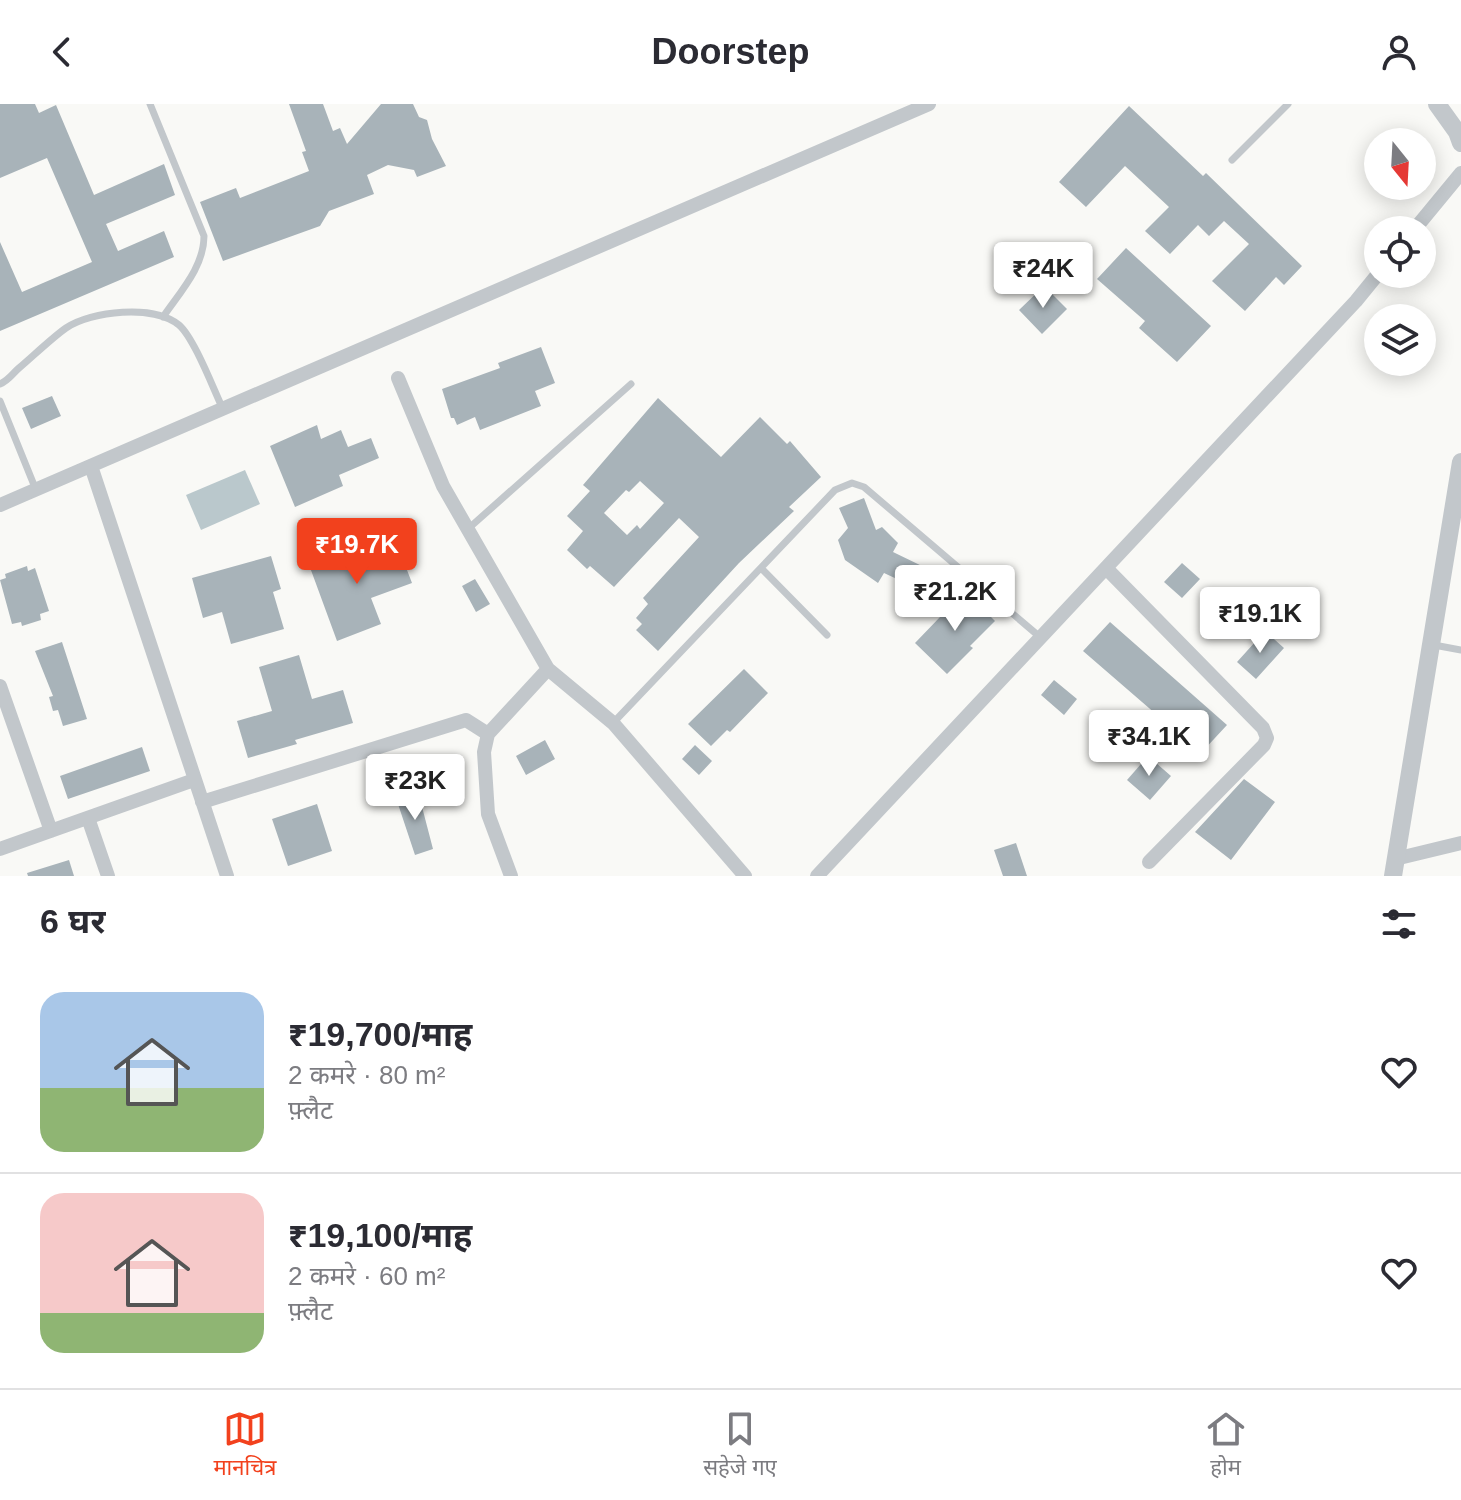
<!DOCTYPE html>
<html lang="hi">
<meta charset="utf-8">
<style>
body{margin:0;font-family:Helvetica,"Noto Sans Devanagari",sans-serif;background:#f2f2f3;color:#2b2b33;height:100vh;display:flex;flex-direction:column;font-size:30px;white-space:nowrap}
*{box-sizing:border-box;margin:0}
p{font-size:26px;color:#7c7c81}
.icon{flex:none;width:44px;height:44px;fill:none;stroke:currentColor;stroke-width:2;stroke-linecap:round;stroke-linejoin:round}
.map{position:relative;height:772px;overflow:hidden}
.panel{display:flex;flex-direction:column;background:#fff;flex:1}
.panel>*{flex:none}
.needle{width:52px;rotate:162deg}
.controls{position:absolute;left:1364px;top:24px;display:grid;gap:16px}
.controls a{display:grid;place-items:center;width:72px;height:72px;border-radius:50%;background:#fff;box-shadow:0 4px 20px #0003;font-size:40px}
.price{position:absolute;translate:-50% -68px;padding:0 18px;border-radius:8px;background:#fff;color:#222;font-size:26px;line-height:52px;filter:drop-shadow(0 2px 4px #0008)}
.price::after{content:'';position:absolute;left:50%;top:48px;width:24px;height:18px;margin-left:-12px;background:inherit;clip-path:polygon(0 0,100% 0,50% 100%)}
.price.active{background:#f2411d;color:#fff}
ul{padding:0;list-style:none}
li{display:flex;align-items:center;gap:24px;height:200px;padding:0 40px}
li+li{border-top:2px solid #e1e1e2}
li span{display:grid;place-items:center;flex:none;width:224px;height:160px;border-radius:24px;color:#555}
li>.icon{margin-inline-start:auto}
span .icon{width:96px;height:96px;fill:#fffc;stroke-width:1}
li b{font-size:34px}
h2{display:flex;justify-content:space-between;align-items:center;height:96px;padding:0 40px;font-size:34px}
header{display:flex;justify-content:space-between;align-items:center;height:104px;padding:0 40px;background:#fff;font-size:36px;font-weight:700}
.menu{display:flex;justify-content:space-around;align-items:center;height:112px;border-top:2px solid #e1e1e2;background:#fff;font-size:22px;color:#7c7c81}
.menu a{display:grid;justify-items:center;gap:4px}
.menu .active{color:#f2411d}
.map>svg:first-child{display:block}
.water{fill:#bac8cc}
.building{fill:#a8b3b9;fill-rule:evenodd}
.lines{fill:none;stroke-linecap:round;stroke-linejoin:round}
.service{stroke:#c2c7cb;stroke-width:7}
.minor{stroke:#c2c7cb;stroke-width:14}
.tertiary{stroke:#c2c7cb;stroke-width:18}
</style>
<header><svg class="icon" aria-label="back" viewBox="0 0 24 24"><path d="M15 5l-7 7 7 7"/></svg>Doorstep<svg class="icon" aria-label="person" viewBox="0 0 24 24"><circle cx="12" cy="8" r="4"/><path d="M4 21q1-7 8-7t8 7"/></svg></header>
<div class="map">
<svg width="1461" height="772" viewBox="0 0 1461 772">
<rect width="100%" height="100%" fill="#f9f9f6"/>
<path class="water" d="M245 366 260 400 201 426 186 391Z"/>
<path class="building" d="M0 0H35L39 9 56 1 94 91 164 60 175 91 106 120 118 147 164 127 174 153 0 227V138L22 188 92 158 47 54 0 74Z
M289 0H323L333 27 340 24 347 40 381 0H413L419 13 427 16 432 35 446 62 417 73 414 66 388 61 367 71 374 90 329 107 320 122 223 157 200 98 236 84 240 94 309 67 302 48 306 47Z
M1129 2 1203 72 1206 69 1302 162 1284 181 1276 173 1245 207 1212 177 1249 140 1224 117 1209 132 1198 121 1170 150 1145 127 1169 103 1125 62 1086 103 1059 78Z
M1126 144 1211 222 1177 258 1139 224 1145 217 1097 175Z
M1044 182 1067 205 1042 230 1019 206Z
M541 243 555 279 535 287 541 302 480 326 475 313 457 321 454 314H451L442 285 500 264 498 259Z
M52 292 61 312 31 325 22 304Z
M658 294 721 353 760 313 787 340 790 337 821 373 789 403 794 407 739 459 658 547 636 526 642 520 636 514 648 500 643 494 699 433 679 414 614 483 590 462 587 465 567 446 583 427 567 412 590 387 583 381ZM640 377 664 399 640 425 637 421 627 431 604 409 626 386 629 388Z
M317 321 321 335 341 326 348 343 371 334 379 354 339 371 343 382 295 403 270 342Z
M864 394 876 426 882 423 898 439 893 448 924 463 914 483 884 469 878 479 845 456 838 436 848 424 839 404Z
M397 440 412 479 371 494 381 520 337 537 308 458 350 442 355 456Z
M271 452 281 485 273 488 284 525 231 540 222 508 203 514 192 474Z
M1182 459 1200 475 1182 494 1164 478Z
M27 462 28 467 35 464 49 507 40 510 41 516 22 522 21 518 12 520 0 476 6 474 5 470Z
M475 475 490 500 476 508 462 482Z
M965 487 995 517 970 542 973 544 947 570 915 539Z
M1110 518 1227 621 1201 649 1083 547Z
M1265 527 1284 544 1256 575 1237 558Z
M62 538 87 615 63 622 58 606 53 607 49 593 53 592 35 547Z
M299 551 312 595 343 586 353 619 295 636 297 640 248 654 237 617 272 607 259 563Z
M744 565 768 589 730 628 727 626 711 642 688 620Z
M1054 576 1077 595 1064 611 1041 591Z
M545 636 555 655 526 671 516 652Z
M695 641 712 657 699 671 682 655Z
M142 643 150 667 68 695 60 672Z
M1148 652 1171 672 1150 696 1127 676Z
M1244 675 1275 698 1231 756 1195 728Z
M411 685 417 700 421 699 433 745 415 751 395 691Z
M317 700 332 747 288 762 272 715Z
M1016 739 1027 772H1003L994 746Z
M69 756 74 772H28L27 769Z"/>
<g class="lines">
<path class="service" d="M150 0 204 132C204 163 180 188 163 213
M1232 56 1288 0
M0 280C9 276 12 270 19 264 32 253 53 233 66 224 91 207 154 200 179 221 194 234 213 284 222 303
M0 297 36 386
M469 424 631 280
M761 464 827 531
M1434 541 1461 546
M613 619 835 386 852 379 864 383 1040 533"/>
<path class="minor" d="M1414 126 1461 69
M398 274 443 382 548 565 613 619 745 772
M91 362 227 772
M0 401 929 0
M1106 464 1263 624 1267 634 1264 641 1149 758
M0 582 51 727
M202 698 466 616 488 630
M88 714 108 772
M0 745 194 676
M1395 755 1461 739
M511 772 488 710 484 648 488 630 548 565
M817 772 1356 197 1378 170"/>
<path class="tertiary" d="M1437 0 1457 28 1461 39
M1393 772 1461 358"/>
</g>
</svg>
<div class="controls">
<a><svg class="needle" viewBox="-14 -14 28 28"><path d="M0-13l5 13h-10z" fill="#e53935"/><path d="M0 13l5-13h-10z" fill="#7c7c81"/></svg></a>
<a><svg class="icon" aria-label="locate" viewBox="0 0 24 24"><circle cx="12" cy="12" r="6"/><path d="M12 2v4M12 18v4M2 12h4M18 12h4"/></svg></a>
<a><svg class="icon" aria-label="layers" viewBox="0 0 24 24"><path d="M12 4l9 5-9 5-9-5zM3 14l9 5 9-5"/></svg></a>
</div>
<b class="price" style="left:1043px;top:206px">₹24K</b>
<b class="price active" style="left:357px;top:482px">₹19.7K</b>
<b class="price" style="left:955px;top:529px">₹21.2K</b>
<b class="price" style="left:1260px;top:551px">₹19.1K</b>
<b class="price" style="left:1149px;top:674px">₹34.1K</b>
<b class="price" style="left:415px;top:718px">₹23K</b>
</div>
<section class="panel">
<h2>6 घर<svg class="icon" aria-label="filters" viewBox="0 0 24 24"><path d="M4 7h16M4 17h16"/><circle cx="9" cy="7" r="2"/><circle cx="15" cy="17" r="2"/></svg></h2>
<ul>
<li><span style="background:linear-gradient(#a9c7e8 60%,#8fb573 0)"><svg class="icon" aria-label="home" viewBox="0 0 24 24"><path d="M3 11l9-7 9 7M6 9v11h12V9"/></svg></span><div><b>₹19,700/माह</b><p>2 कमरे · 80 m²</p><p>फ़्लैट</p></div><svg class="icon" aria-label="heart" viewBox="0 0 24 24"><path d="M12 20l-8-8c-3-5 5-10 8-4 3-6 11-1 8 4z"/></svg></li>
<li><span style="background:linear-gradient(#f6c9c9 75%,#8fb573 0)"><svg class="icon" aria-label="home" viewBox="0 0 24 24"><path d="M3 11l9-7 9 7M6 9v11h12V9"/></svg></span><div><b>₹19,100/माह</b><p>2 कमरे · 60 m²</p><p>फ़्लैट</p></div><svg class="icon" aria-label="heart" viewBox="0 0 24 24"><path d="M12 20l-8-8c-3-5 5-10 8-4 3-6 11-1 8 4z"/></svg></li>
</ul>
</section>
<nav class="menu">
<a class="active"><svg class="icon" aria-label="map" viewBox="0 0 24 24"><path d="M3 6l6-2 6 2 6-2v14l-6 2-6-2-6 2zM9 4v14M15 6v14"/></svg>मानचित्र</a>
<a><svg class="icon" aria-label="saved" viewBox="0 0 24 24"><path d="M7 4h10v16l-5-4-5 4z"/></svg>सहेजे गए</a>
<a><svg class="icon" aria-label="home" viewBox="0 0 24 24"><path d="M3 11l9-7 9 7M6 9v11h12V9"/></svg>होम</a>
</nav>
